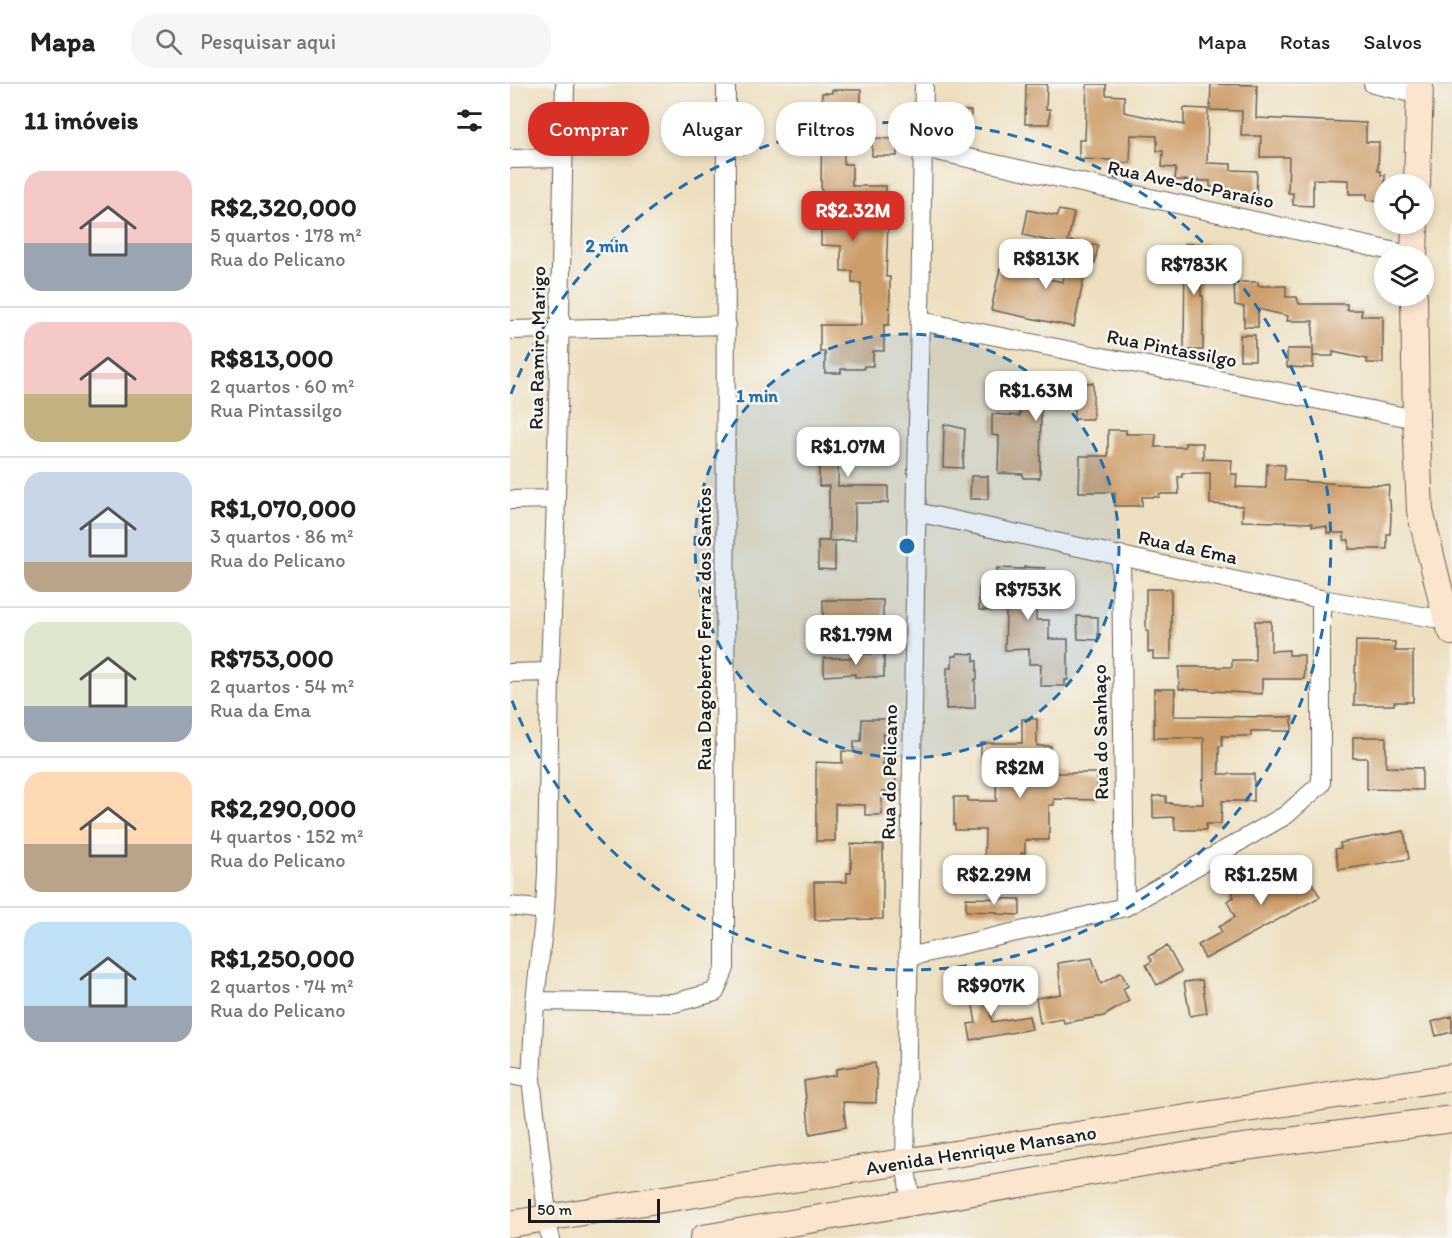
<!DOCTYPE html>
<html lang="pt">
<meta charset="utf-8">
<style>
body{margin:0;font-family:Itim,sans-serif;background:#f6f6f6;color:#202124;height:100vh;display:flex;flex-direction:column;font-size:22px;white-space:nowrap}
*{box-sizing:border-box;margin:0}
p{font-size:20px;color:#757577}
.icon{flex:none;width:33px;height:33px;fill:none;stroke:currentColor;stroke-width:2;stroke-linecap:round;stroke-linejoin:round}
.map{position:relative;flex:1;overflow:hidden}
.details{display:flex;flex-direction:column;background:#fff;width:510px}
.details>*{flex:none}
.top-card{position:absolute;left:18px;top:18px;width:570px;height:54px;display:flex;gap:12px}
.buttons{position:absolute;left:864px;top:90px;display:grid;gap:12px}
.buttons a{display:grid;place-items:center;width:60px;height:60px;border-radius:50%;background:#fff;box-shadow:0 3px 9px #0003;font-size:30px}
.scale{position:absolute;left:18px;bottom:15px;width:132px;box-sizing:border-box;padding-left:6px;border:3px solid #1c1c1c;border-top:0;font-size:16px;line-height:21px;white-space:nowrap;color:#1c1c1c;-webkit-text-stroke:4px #f6f6f2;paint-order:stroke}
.price{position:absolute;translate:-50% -51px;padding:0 14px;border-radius:12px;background:#fff;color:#222;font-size:20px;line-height:39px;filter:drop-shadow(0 2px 3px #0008)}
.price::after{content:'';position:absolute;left:50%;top:36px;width:18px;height:14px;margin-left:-9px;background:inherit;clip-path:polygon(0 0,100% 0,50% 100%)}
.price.on{background:#d93025;color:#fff}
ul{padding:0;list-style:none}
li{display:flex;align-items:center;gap:18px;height:150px;padding:0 24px}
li+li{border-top:2px solid #e0e0e0}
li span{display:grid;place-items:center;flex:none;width:168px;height:120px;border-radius:18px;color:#555}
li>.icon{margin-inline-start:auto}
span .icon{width:72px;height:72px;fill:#fffc;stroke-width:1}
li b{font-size:26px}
h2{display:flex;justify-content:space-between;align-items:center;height:72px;padding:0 24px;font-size:26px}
.tag{padding:0 21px;border-radius:24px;background:#fff;box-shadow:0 3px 9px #0003;font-size:21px;line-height:54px}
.tag.on{background:#d93025;color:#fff}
header{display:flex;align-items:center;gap:36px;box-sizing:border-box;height:84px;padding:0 30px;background:#fff;border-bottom:2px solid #e0e0e0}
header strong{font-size:28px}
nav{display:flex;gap:33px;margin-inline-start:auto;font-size:21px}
.search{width:420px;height:54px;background:#f6f6f6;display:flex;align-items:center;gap:15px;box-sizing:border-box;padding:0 21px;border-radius:24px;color:#757577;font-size:22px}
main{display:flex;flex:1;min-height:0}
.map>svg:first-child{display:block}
.building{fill:#ce9e6a}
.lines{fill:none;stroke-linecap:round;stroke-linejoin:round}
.street-casing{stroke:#666055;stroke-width:20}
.secondary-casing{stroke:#666055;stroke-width:28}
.street{stroke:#fff;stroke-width:18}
.secondary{stroke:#fce5cf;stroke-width:26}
.ring{fill:none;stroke:#1f6fb2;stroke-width:3;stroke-dasharray:10 8}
.labels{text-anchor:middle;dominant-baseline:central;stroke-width:5;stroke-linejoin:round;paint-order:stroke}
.street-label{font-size:20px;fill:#1c1c1c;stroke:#f6f6f2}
.centre{fill:#1f6fb2;stroke:#f6f6f2;stroke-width:3}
.ring-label{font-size:18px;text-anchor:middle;font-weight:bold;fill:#1f6fb2;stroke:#f6f6f2;stroke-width:5;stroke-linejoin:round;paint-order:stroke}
</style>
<header>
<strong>Mapa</strong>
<div class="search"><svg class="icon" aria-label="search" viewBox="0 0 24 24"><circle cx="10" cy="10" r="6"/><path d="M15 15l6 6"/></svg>Pesquisar aqui</div>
<nav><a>Mapa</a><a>Rotas</a><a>Salvos</a></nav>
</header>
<main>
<section class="details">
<h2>11 imóveis<svg class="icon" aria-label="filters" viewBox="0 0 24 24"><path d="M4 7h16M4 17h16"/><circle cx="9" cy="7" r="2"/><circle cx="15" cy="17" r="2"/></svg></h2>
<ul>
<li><span style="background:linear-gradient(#f6c9c9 60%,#9aa5b1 0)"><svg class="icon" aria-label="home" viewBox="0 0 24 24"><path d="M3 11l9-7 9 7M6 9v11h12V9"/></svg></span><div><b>R$2,320,000</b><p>5 quartos · 178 m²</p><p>Rua do Pelicano</p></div></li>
<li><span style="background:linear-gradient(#f6c9c9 60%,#c2b280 0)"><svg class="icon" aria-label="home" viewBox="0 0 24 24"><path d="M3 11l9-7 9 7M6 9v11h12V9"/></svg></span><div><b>R$813,000</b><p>2 quartos · 60 m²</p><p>Rua Pintassilgo</p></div></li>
<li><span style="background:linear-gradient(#c9d6e8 75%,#b9a48a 0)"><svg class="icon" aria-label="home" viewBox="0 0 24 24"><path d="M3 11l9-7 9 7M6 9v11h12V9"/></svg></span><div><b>R$1,070,000</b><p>3 quartos · 86 m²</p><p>Rua do Pelicano</p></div></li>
<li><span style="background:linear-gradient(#dfe7d0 70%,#9aa5b1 0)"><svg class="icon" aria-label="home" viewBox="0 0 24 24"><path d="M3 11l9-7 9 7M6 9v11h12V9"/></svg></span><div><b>R$753,000</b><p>2 quartos · 54 m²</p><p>Rua da Ema</p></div></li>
<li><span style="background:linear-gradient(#ffd9b3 60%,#b9a48a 0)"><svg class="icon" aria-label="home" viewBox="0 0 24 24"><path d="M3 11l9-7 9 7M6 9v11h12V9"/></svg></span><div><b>R$2,290,000</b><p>4 quartos · 152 m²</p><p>Rua do Pelicano</p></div></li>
<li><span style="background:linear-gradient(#bfe0f5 70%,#9aa5b1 0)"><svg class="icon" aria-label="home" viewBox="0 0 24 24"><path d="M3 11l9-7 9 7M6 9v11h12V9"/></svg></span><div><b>R$1,250,000</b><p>2 quartos · 74 m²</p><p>Rua do Pelicano</p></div></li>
</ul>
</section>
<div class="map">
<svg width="942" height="1154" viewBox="0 0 942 1154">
<rect width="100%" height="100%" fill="#f6f6f2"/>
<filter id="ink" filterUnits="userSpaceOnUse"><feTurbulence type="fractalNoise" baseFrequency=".0167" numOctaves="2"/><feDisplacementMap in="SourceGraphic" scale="12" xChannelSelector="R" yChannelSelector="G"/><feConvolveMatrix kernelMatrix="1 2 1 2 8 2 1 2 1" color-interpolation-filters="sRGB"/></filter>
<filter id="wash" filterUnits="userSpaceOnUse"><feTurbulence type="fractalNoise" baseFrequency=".008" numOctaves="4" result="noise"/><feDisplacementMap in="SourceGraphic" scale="24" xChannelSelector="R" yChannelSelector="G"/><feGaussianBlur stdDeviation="1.35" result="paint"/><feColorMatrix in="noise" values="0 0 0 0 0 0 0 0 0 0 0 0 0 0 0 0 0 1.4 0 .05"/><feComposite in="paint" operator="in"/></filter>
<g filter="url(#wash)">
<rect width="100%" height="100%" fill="#eedfc0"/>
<g id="blocks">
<path class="building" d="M516 0H537L536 25H540L539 40H515Z
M577 0H596V11L614 12V28L674 41V24L698 25 697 79 721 80V86L747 87 746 114 717 113V103H700V97L665 96 666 84 652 83 653 67H647V52L621 51 620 79 601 78V76L569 75V56H575Z
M701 0 747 1 746 34 856 39V58H869L868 87H871V91H875L874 117 857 116V110H839V96L803 95V122L783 121V109H778L779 73H750L751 52H731L732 27 700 26Z
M322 6H351V28H333L334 80H342V102H376V139H378L376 193H380V217L379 241H374V267H363V282H354V285H331V289H315V268H310V241H351V199H342V187H331V162L311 161V134H315V107H311L312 9H322Z
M439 27H461V53H438Z
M362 54 387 55V72H362Z
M518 126 547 132 549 126 564 129 557 161 513 151Z
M561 157 588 162 585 179 577 178 564 243 481 226 490 184 553 198Z
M675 160H697L698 182H691V212H693V266H674Z
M724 198H748V202H776V213H787L789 220H837V226H852L851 232H873V279H857V275L823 268V272H803V237H777L778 232 748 225V243H734V223L725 221Z
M730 251H745V276H730Z
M777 265H803V284L777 283Z
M511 295H540V298L583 299V335H564V324H531L530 394H513V390L488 389 489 352 482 351V330L510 332Z
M434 340 455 345 453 384 433 383Z
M598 346H616V350H646L645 363H675V359H693V375L722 376 721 390H727L726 403 756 404 757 380 775 381 774 396 830 400 879 401 878 416H880L881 433 880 450H877V465H839V456H834V449H817V443L802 442V439L732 437 733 422 700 420V389H672V393H668L669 410H649V413H632V422H605V408H569L570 372H598Z
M309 347H375L376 370 328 372V402H378V419H345V456L319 457V402H309Z
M461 392H478V415H460Z
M308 457H325V486L308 485Z
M514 483 535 484V507H527L526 536H539V555H558V596H555V602H530L531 580H519V565L495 566 496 527 469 526V504H487V484L514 485Z
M636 505H661V575H643V568H638V547H636Z
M313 516H373V537H334V543L313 542Z
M567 532 588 533V556L568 555Z
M745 537H761V567L779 566V571H794V595H752V610L669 605V583H722V576H745Z
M846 557 885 558V567H903V618H884V621H844Z
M447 569 464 570V577H467V595H465V624L436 625 437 584H442V572H447Z
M345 570H374V593H345V590L314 592V574H345Z
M644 605H665L664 632 782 633V647H741V652H712V662H709V690H744V717H712L711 740H696V746H665L664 733 643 734V712H656V719H661V720H693L692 696H694V654H644Z
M352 635H378L377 650H373V689H386L385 707H372V731H355V721L325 720V757H306V678L332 679V667L344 668V657H351Z
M512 635H527V662H541L540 689H587V716L544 715V721H539V756H515V769H511L510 787H474L475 746H445V741H444V713H458V717H486L487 677H471V659H512Z
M843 653H876V683L912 684V706L857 705V674H843Z
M894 747 899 775 829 786 825 765 831 764 830 759Z
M341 760 373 761V835L305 836 304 798H337V789H341Z
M753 776 766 798 793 783 810 813 695 875 688 861 712 848 709 843 725 833 717 817 724 813 722 809 748 794 741 783Z
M456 814 510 815V831L487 830V828L456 827Z
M657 862 671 888 647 901 636 881 642 877 639 872Z
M582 874 591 900 611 888 618 902 613 905 619 917 594 932 554 939 553 935 530 939 526 914 551 910 548 879Z
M692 896 697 929 680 932 674 898Z
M474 898 482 938 519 932 522 945 461 956 458 940 466 939 459 900Z
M942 932V948L926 952 922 938Z
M365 979 367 994 366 1019 333 1018 336 1043 300 1050 294 997 326 991V985Z"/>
</g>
</g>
<g filter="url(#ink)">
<use href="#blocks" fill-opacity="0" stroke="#666055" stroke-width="1.5"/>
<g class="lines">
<defs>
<path id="street" d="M863 0 910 11
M413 64 904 172
M0 75 52 74
M410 237 906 335
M0 246 217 241
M0 416 46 415
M406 428 811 515 942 537
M611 471 615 823
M0 589 40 588
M0 822 35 826
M398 873 615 823 776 731 811 700V515
M25 917 164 919 205 908 215 884 216 0
M0 991 21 995
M401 1119 395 1078 414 0
M40 1154 21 995 25 917 35 826 37 788 40 588 46 415 55 0"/>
<path id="secondary" d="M907 100 910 0
M904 172 905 140
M904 212 906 335 910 427 937 537 942 548
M0 1140 128 1119 942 993
M193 1154 704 1067 942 1035"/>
</defs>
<use href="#street" class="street-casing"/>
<use href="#secondary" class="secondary-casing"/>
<use href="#street" class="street"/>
<use href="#secondary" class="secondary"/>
</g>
</g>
<circle cx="397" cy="462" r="212" fill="#1f6fb2" fill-opacity=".12"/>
<g class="ring">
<circle cx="397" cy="462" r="212"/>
<path d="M1 310A424 424 0 1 1 1 614"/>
</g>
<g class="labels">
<g class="street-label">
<text transform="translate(681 100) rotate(12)">Rua Ave-do-Paraíso</text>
<text transform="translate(27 264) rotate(-89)">Rua Ramiro Marigo</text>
<text transform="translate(662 264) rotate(11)">Rua Pintassilgo</text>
<text transform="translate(678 463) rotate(12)">Rua da Ema</text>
<text transform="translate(194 545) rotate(-90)">Rua Dagoberto Ferraz dos Santos</text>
<text transform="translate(590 648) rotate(-91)">Rua do Sanhaço</text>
<text transform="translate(379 688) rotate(-89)">Rua do Pelicano</text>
<text transform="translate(471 1066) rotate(-9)">Avenida Henrique Mansano</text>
</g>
</g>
<circle cx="397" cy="462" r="9" class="centre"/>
<g class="ring-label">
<text x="97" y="168">2 min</text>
<text x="247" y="318">1 min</text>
</g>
</svg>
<div class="buttons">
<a><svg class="icon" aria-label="locate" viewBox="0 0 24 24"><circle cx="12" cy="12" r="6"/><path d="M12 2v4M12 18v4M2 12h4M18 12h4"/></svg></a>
<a><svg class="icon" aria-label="layers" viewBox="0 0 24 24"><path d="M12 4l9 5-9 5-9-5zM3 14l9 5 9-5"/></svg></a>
</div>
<div class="scale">50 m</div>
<b class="price on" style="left:343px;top:158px">R$2.32M</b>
<b class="price" style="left:536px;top:206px">R$813K</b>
<b class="price" style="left:684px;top:212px">R$783K</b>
<b class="price" style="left:526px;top:338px">R$1.63M</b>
<b class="price" style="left:338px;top:394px">R$1.07M</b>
<b class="price" style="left:518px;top:537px">R$753K</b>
<b class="price" style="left:346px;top:582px">R$1.79M</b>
<b class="price" style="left:510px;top:715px">R$2M</b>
<b class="price" style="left:484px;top:822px">R$2.29M</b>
<b class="price" style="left:751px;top:822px">R$1.25M</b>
<b class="price" style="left:481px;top:933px">R$907K</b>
<div class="top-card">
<a class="tag on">Comprar</a>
<a class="tag">Alugar</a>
<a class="tag">Filtros</a>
<a class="tag">Novo</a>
</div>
</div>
</main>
